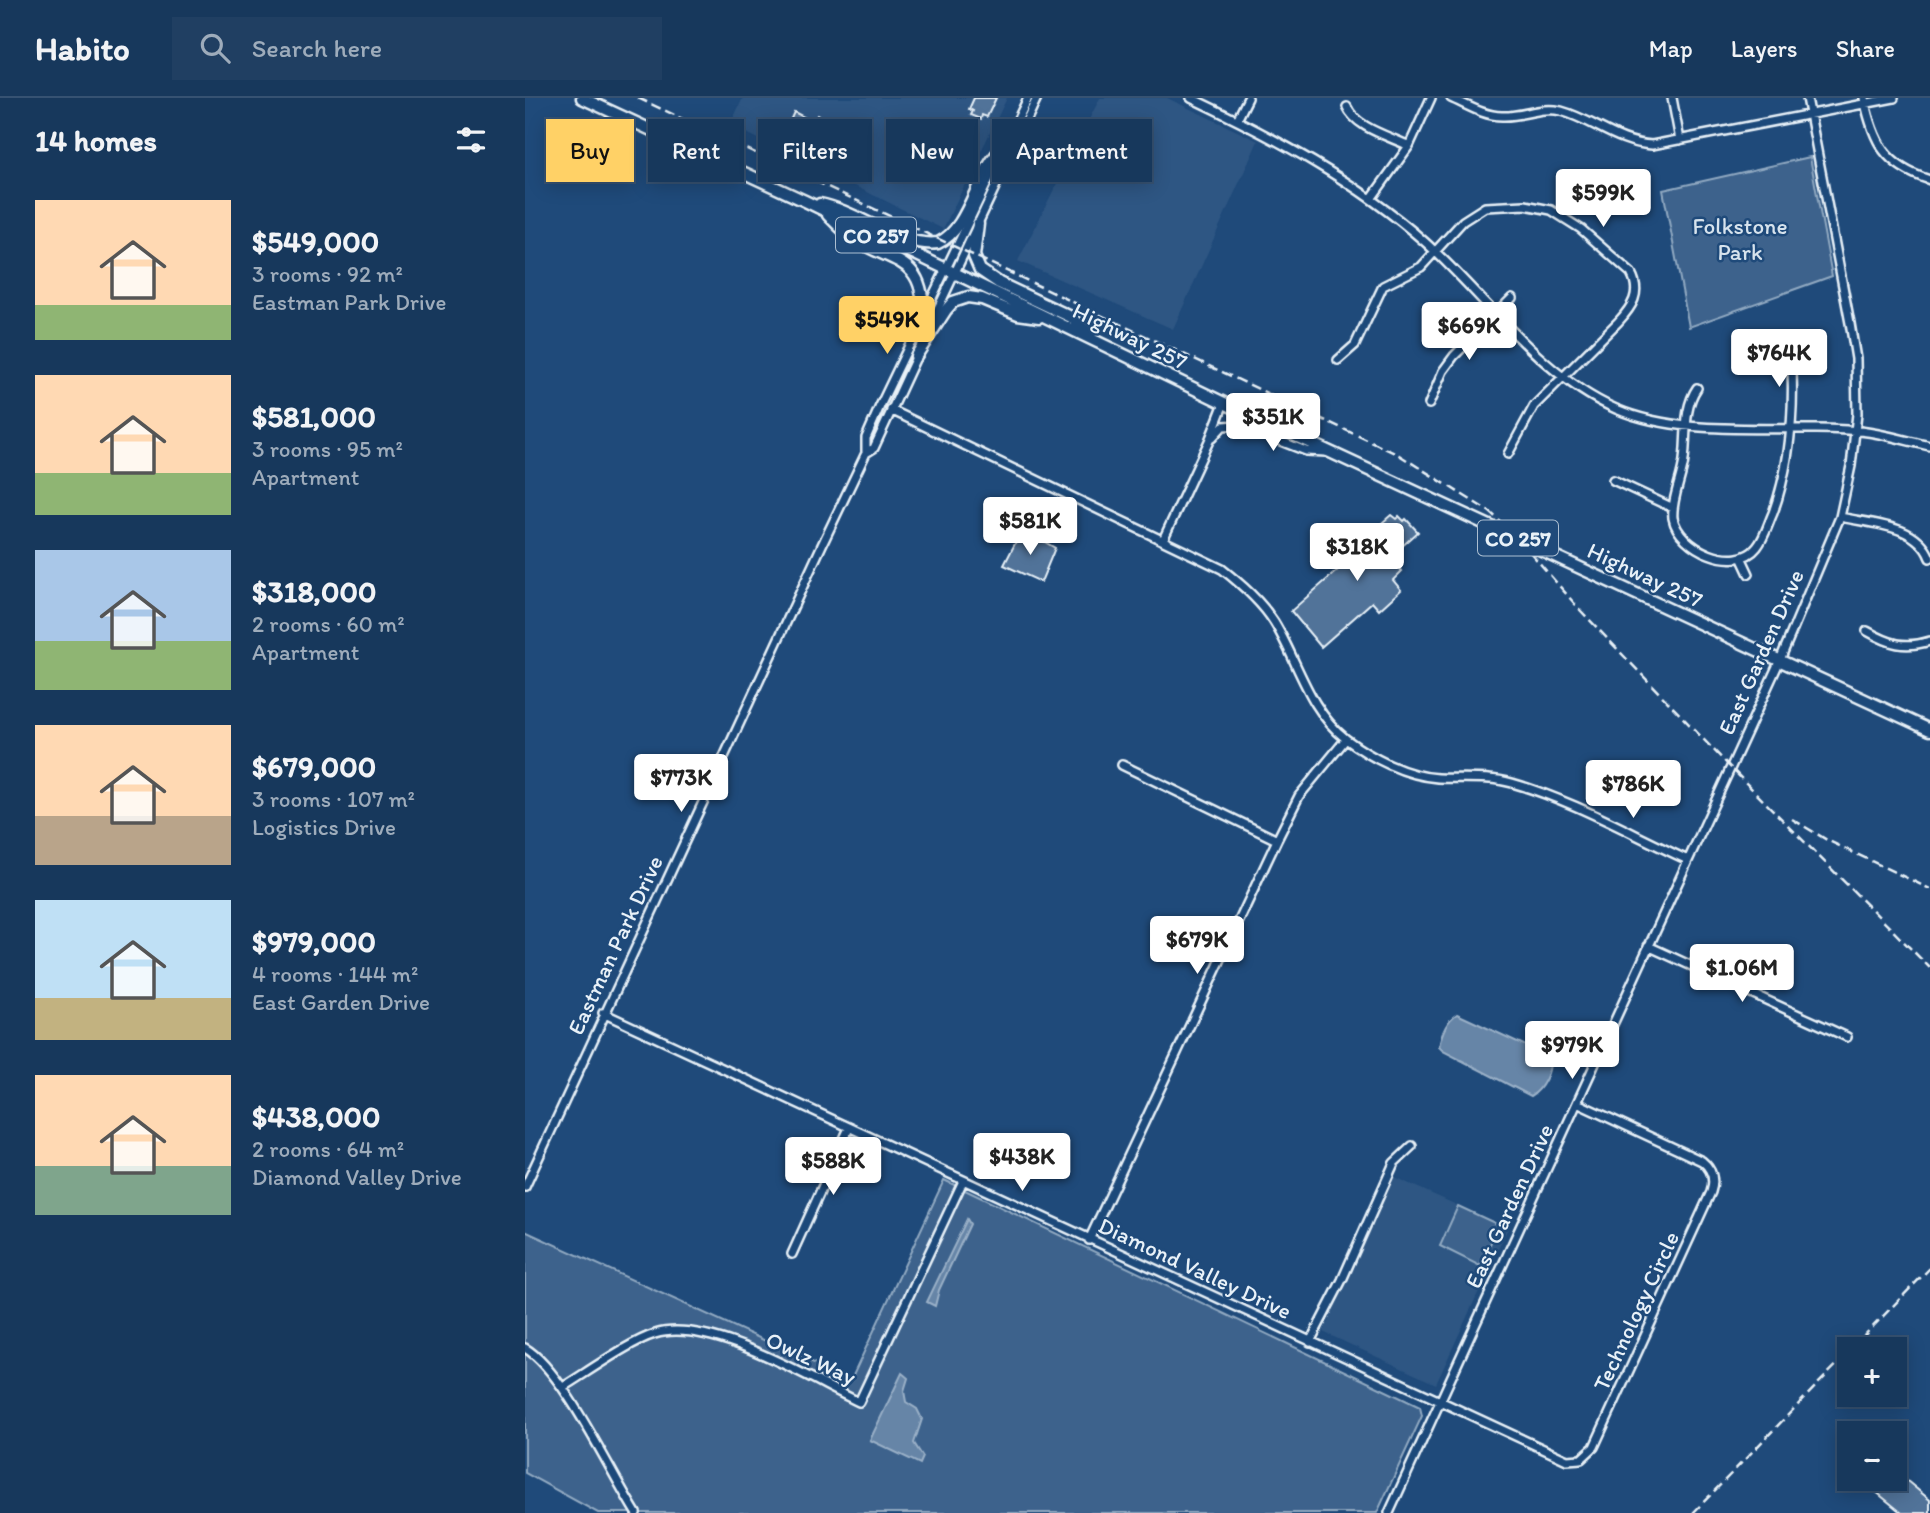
<!DOCTYPE html>
<meta charset="utf-8">
<style>
body{margin:0;font-family:Itim,sans-serif;background:#203f62;color:#f1f3f6;height:100vh;display:flex;flex-direction:column;font-size:26px;white-space:nowrap}
*{box-sizing:border-box;margin:0}
p{font-size:23px;color:#9eacbb}
.icon{flex:none;width:38px;height:38px;fill:none;stroke:currentColor;stroke-width:2;stroke-linecap:round;stroke-linejoin:round}
.map{position:relative;flex:1;overflow:hidden}
.details{display:flex;flex-direction:column;background:#17385c;width:525px}
.details>*{flex:none}
.top-card{position:absolute;left:21px;top:21px;width:665px;height:63px;display:flex;gap:14px}
.tools{position:absolute;left:1312px;top:1239px;display:grid;gap:14px}
.tools a{display:grid;place-items:center;width:70px;height:70px;border-radius:0px;background:#17385c;box-shadow:0 4px 18px #0003,0 0 0 2px #365272;font-size:35px}
.price{position:absolute;translate:-50% -60px;padding:0 16px;border-radius:7px;background:#fff;color:#222;font-size:23px;line-height:46px;filter:drop-shadow(0 2px 4px #0008)}
.price::after{content:'';position:absolute;left:50%;top:42px;width:21px;height:16px;margin-left:-10px;background:inherit;clip-path:polygon(0 0,100% 0,50% 100%)}
.price.current{background:#ffd166;color:#111}
ul{padding:0;list-style:none}
li{display:flex;align-items:center;gap:21px;height:175px;padding:0 35px}
li span{display:grid;place-items:center;flex:none;width:196px;height:140px;border-radius:0px;color:#555}
li>.icon{margin-inline-start:auto}
span .icon{width:84px;height:84px;fill:#fffc;stroke-width:1}
li b{font-size:30px}
h2{display:flex;justify-content:space-between;align-items:center;height:84px;padding:0 35px;font-size:30px}
.chip{padding:0 24px;border-radius:0px;background:#17385c;box-shadow:0 4px 18px #0003,0 0 0 2px #365272;font-size:24px;line-height:63px}
.chip.current{background:#ffd166;color:#111}
header{display:flex;align-items:center;gap:42px;box-sizing:border-box;height:98px;padding:0 35px;background:#17385c;border-bottom:2px solid #365272}
header strong{font-size:33px}
nav{display:flex;gap:38px;margin-inline-start:auto;font-size:24px}
.search{width:490px;height:63px;background:#203f62;display:flex;align-items:center;gap:18px;box-sizing:border-box;padding:0 24px;border-radius:0px;color:#9eacbb;font-size:26px}
main{display:flex;flex:1;min-height:0}
.map>svg:first-child{display:block}
.built{fill:#2e5683}
.green{fill:#3c628c;stroke:#92aac2;stroke-width:2}
.water{fill:#6685a7;stroke:#9ab0c7;stroke-width:2}
.building{fill:#517399;stroke:#e8f1f8;stroke-width:2}
.lines{fill:none;stroke-linecap:round;stroke-linejoin:round}
.minor-casing{stroke:#e8f1f8;stroke-width:12}
.major-casing{stroke:#e8f1f8;stroke-width:15}
.minor{stroke:#1f4a7a;stroke-width:7}
.major{stroke:#1f4a7a;stroke-width:10}
.rail{stroke:#e8f1f8;stroke-width:2.5;stroke-dasharray:10 5;stroke-linecap:butt}
.labels{text-anchor:middle;dominant-baseline:central;stroke-width:5;stroke-linejoin:round;paint-order:stroke}
.shield{fill:#1f4a7a;stroke:#acbfd2;stroke-width:2}
.shield-label{font-size:21px;font-weight:bold;fill:#e8f1f8}
.park-label{font-size:23px;fill:#d7e3ed;stroke:#1f4a7a}
.street-label{font-size:23px;fill:#e8f1f8;stroke:#1f4a7a}
</style>
<header>
<strong>Habito</strong>
<div class="search"><svg class="icon" aria-label="search" viewBox="0 0 24 24"><circle cx="10" cy="10" r="6"/><path d="M15 15l6 6"/></svg>Search here</div>
<nav><a>Map</a><a>Layers</a><a>Share</a></nav>
</header>
<main>
<section class="details">
<h2>14 homes<svg class="icon" aria-label="filters" viewBox="0 0 24 24"><path d="M4 7h16M4 17h16"/><circle cx="9" cy="7" r="2"/><circle cx="15" cy="17" r="2"/></svg></h2>
<ul>
<li><span style="background:linear-gradient(#ffd9b3 75%,#8fb573 0)"><svg class="icon" aria-label="home" viewBox="0 0 24 24"><path d="M3 11l9-7 9 7M6 9v11h12V9"/></svg></span><div><b>$549,000</b><p>3 rooms · 92 m²</p><p>Eastman Park Drive</p></div></li>
<li><span style="background:linear-gradient(#ffd9b3 70%,#8fb573 0)"><svg class="icon" aria-label="home" viewBox="0 0 24 24"><path d="M3 11l9-7 9 7M6 9v11h12V9"/></svg></span><div><b>$581,000</b><p>3 rooms · 95 m²</p><p>Apartment</p></div></li>
<li><span style="background:linear-gradient(#a9c7e8 65%,#8fb573 0)"><svg class="icon" aria-label="home" viewBox="0 0 24 24"><path d="M3 11l9-7 9 7M6 9v11h12V9"/></svg></span><div><b>$318,000</b><p>2 rooms · 60 m²</p><p>Apartment</p></div></li>
<li><span style="background:linear-gradient(#ffd9b3 65%,#b9a48a 0)"><svg class="icon" aria-label="home" viewBox="0 0 24 24"><path d="M3 11l9-7 9 7M6 9v11h12V9"/></svg></span><div><b>$679,000</b><p>3 rooms · 107 m²</p><p>Logistics Drive</p></div></li>
<li><span style="background:linear-gradient(#bfe0f5 70%,#c2b280 0)"><svg class="icon" aria-label="home" viewBox="0 0 24 24"><path d="M3 11l9-7 9 7M6 9v11h12V9"/></svg></span><div><b>$979,000</b><p>4 rooms · 144 m²</p><p>East Garden Drive</p></div></li>
<li><span style="background:linear-gradient(#ffd9b3 65%,#7fa58c 0)"><svg class="icon" aria-label="home" viewBox="0 0 24 24"><path d="M3 11l9-7 9 7M6 9v11h12V9"/></svg></span><div><b>$438,000</b><p>2 rooms · 64 m²</p><p>Diamond Valley Drive</p></div></li>
</ul>
</section>
<div class="map">
<svg width="1405" height="1415" viewBox="0 0 1405 1415">
<rect width="100%" height="100%" fill="#1f4a7a"/>
<filter id="ink" filterUnits="userSpaceOnUse"><feTurbulence type="fractalNoise" baseFrequency=".0143" numOctaves="2"/><feDisplacementMap in="SourceGraphic" scale="14" xChannelSelector="R" yChannelSelector="G"/><feConvolveMatrix kernelMatrix="1 2 1 2 8 2 1 2 1" color-interpolation-filters="sRGB"/></filter>
<g filter="url(#ink)">
<path class="built" d="M218 0H482L418 131 205 27Z
M575 0H642L733 43 648 231 493 163Z
M869 1079 983 1130 911 1286 798 1234Z"/>
<path class="green" d="M1285 59 1307 178 1164 229 1138 92Z
M419 1082 895 1309 897 1318 852 1415H73L0 1375V1133L326 1282Z
M933 1108 974 1127 955 1168 915 1148Z"/>
<path class="water" d="M932 916 1025 959C1027 973 1017 992 1006 998L918 953 914 949C916 938 921 923 932 916Z
M442 1121 445 1126 414 1192 410 1208 402 1204Z
M377 1275 383 1280 379 1293 381 1304 392 1311 397 1321 389 1345 398 1359 395 1366 345 1342Z"/>
<path class="building" d="M449 0H471L462 19 457 17 456 21 446 17 448 13 444 11Z
M269 14 288 24 292 17 318 32 324 18 341 26 339 29 342 31 335 45 332 44 329 50 304 38 299 49 280 42 284 35 264 25Z
M866 417 871 421 874 418 879 423 881 421 893 434 865 459 877 473 868 482 876 492 854 512 847 504 796 549 766 513 838 450 834 445Z
M496 434 505 439 506 436 530 450 516 484 479 467Z
M1370 1373 1405 1402V1415H1377L1350 1393 1359 1381H1370Z"/>
<g class="lines">
<defs>
<path id="minor" d="M666 0C750 40 830 82 900 144 960 198 1015 278 1091 311 1159 340 1248 327 1322 332 1350 333 1378 342 1405 348
M926 0C942 7 959 18 977 18 998 19 1015 8 1036 13 1069 22 1092 45 1127 47L1369 0
M1147 0 1155 42
M1339 0C1348 44 1360 68 1405 82
M822 9C831 30 864 38 884 48
M712 22 723 0
M846 101 884 48 906 0
M402 234 512 0
M813 262 830 247 858 188 896 169 938 123 960 109 1000 107 1026 112 1056 131 1106 175C1117 195 1107 209 1093 224L1009 308 983 356
M1172 290C1158 310 1162 338 1159 362 1157 380 1146 402 1148 420 1154 451 1211 476 1232 449 1240 439 1243 426 1248 415 1267 362 1270 308 1266 252
M904 306 918 273 929 258 987 200
M366 312 697 471C716 486 736 503 749 524 773 563 783 611 821 641 846 660 881 678 913 680 937 681 964 678 987 685 1047 702 1106 736 1163 762
M687 340 698 328 714 327 781 353 801 354
M341 355V340L355 308 503 0
M1088 382 1148 410
M1315 419C1346 426 1392 426 1405 460
M638 442 684 343 699 305
M1217 461 1224 476
M1342 533C1365 546 1379 551 1405 543
M597 667 752 742
M1123 848 1322 939
M78 915 1042 1362 1056 1361 1069 1349 1186 1094C1190 1082 1187 1071 1177 1063L1052 1005
M0 1089 297 447 341 355 349 350 393 255
M564 1142 752 742 774 698 821 641
M267 1156 324 1030
M785 1244 817 1182 869 1065 887 1048
M0 1250C38 1272 85 1374 111 1415
M38 1289C61 1275 106 1243 130 1236 185 1219 283 1280 334 1304L438 1083
M864 1415 1255 562 1315 419 1326 368 1332 316 1331 261 1325 225 1282 0"/>
<path id="major" d="M57 0 280 103 699 305 1405 632
M295 106C332 113 376 150 413 145 446 130 451 72 479 49
M303 117C311 125 319 134 328 140 366 166 398 157 398 214
M453 126 449 158 455 172 474 185 546 219 566 236
M391 258 421 212 428 204 443 199 457 201 493 216 514 219"/>
</defs>
<use href="#minor" class="minor-casing"/>
<use href="#major" class="major-casing"/>
<use href="#minor" class="minor"/>
<use href="#major" class="major"/>
<path class="rail" d="M113 0 874 357 965 414 992 439 1056 513 1205 669 1405 870
M1267 721 1302 742 1405 791
M1326 1251 1405 1170
M1168 1415 1325 1253"/>
</g>
</g>
<g class="labels">
<g class="shield">
<rect x="311" y="119.5" width="80" height="35" rx="5"/>
<rect x="953" y="422.5" width="80" height="35" rx="5"/>
</g>
<g class="shield-label">
<text x="351" y="137">CO 257</text>
<text x="993" y="440">CO 257</text>
</g>
<g class="park-label">
<text x="1215" y="128">Folkstone<tspan x="1215" dy="26">Park</tspan></text>
</g>
<g class="street-label">
<text transform="translate(605 238) rotate(26)">Highway 257</text>
<text transform="translate(1120 477) rotate(25)">Highway 257</text>
<text transform="translate(1236 554) rotate(-66)">East Garden Drive</text>
<text transform="translate(90 847) rotate(-65)">Eastman Park Drive</text>
<text transform="translate(984 1108) rotate(-65)">East Garden Drive</text>
<text transform="translate(670 1170) rotate(25)">Diamond Valley Drive</text>
<text transform="translate(1111 1213) rotate(-65)">Technology Circle</text>
<text transform="translate(286 1260) rotate(25)">Owlz Way</text>
</g>
</g>
</svg>
<div class="tools">
<a>+</a>
<a>−</a>
</div>
<b class="price" style="left:1078px;top:131px">$599K</b>
<b class="price current" style="left:362px;top:258px">$549K</b>
<b class="price" style="left:944px;top:264px">$669K</b>
<b class="price" style="left:1254px;top:291px">$764K</b>
<b class="price" style="left:748px;top:355px">$351K</b>
<b class="price" style="left:505px;top:459px">$581K</b>
<b class="price" style="left:832px;top:485px">$318K</b>
<b class="price" style="left:156px;top:716px">$773K</b>
<b class="price" style="left:1108px;top:722px">$786K</b>
<b class="price" style="left:672px;top:878px">$679K</b>
<b class="price" style="left:1217px;top:906px">$1.06M</b>
<b class="price" style="left:1047px;top:983px">$979K</b>
<b class="price" style="left:497px;top:1095px">$438K</b>
<b class="price" style="left:308px;top:1099px">$588K</b>
<div class="top-card">
<a class="chip current">Buy</a>
<a class="chip">Rent</a>
<a class="chip">Filters</a>
<a class="chip">New</a>
<a class="chip">Apartment</a>
</div>
</div>
</main>
